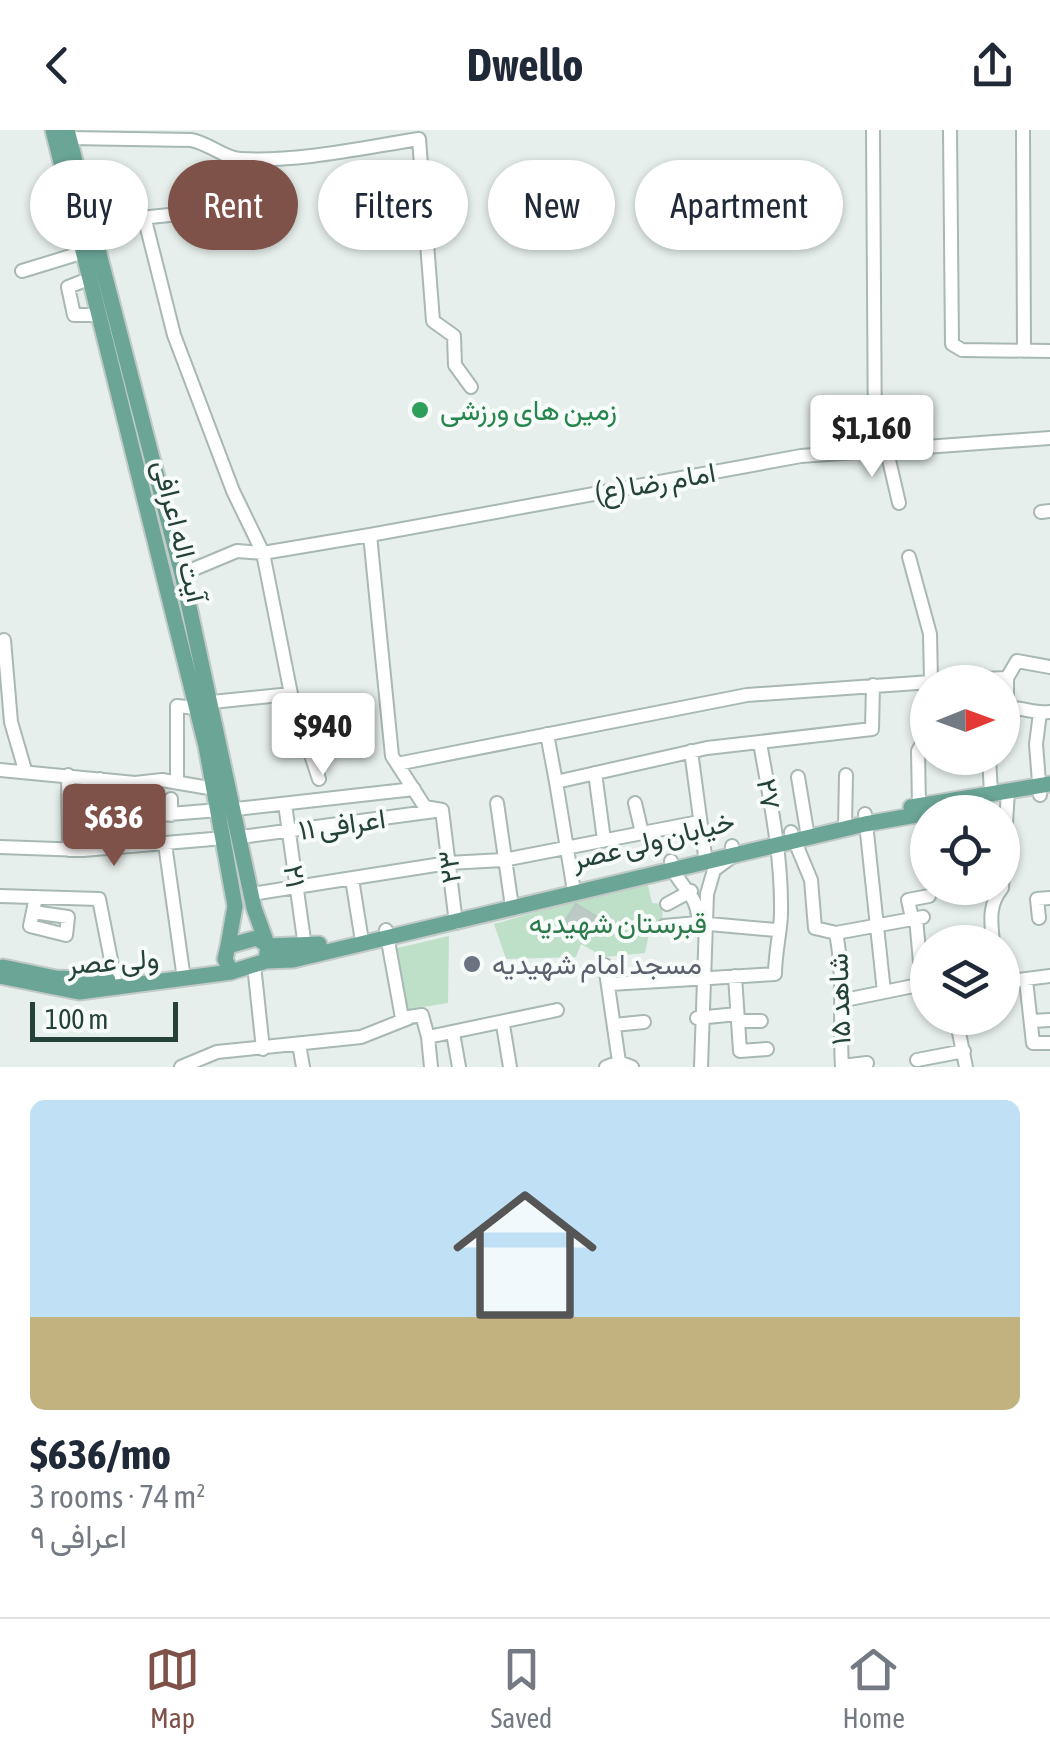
<!DOCTYPE html>
<meta charset="utf-8">
<style>
body{margin:0;font-family:"Asap Condensed",Vazirmatn,sans-serif;background:#f6f6f7;color:#1f2937;height:100vh;display:flex;flex-direction:column;font-size:38px;white-space:nowrap}
*{box-sizing:border-box;margin:0}
p{font-size:32px;color:#747a83}
.icon{flex:none;width:55px;height:55px;fill:none;stroke:currentColor;stroke-width:2;stroke-linecap:round;stroke-linejoin:round}
.map{position:relative;height:937px;overflow:hidden}
.sheet{display:flex;flex-direction:column;background:#fff;flex:1}
.sheet>*{flex:none}
.guide{position:absolute;left:30px;top:30px;width:990px;height:90px;display:flex;gap:20px}
.needle{width:65px;rotate:89deg}
.controls{position:absolute;left:910px;top:535px;display:grid;gap:20px}
.controls a{display:grid;place-items:center;width:110px;height:110px;border-radius:50%;background:#fff;box-shadow:0 2px 8px #0004;font-size:50px}
.scale{position:absolute;left:30px;bottom:25px;width:148px;box-sizing:border-box;padding-left:10px;border:5px solid #24423a;border-top:0;font-size:28px;line-height:35px;white-space:nowrap;color:#24423a;-webkit-text-stroke:8px #f7fbf9;paint-order:stroke}
.price{position:absolute;translate:-50% -85px;padding:0 22px;border-radius:10px;background:#fff;color:#222;font-size:32px;line-height:65px;filter:drop-shadow(0 2px 5px #0008)}
.price::after{content:'';position:absolute;left:50%;top:60px;width:30px;height:22px;margin-left:-15px;background:inherit;clip-path:polygon(0 0,100% 0,50% 100%)}
.price.selected{background:#7f5249;color:#fff}
ul{padding:0;list-style:none}
li{display:grid;align-content:center;gap:20px;height:530px;padding:0 30px}
li span{display:grid;place-items:center;height:310px;border-radius:15px;color:#555}
li>.icon{margin-inline-start:auto}
span .icon{width:180px;height:180px;fill:#fffc;stroke-width:1}
li b{font-size:42px}
.chip{padding:0 35px;border-radius:45px;background:#fff;box-shadow:0 2px 8px #0004;font-size:35px;line-height:90px}
.chip.selected{background:#7f5249;color:#fff}
header{display:flex;justify-content:space-between;align-items:center;height:130px;padding:0 30px;background:#fff;font-size:45px;font-weight:700}
.tabs{display:flex;justify-content:space-around;align-items:center;height:140px;border-top:2px solid #e0e1e3;background:#fff;font-size:28px;color:#747a83}
.tabs a{display:grid;justify-items:center;gap:5px}
.tabs .selected{color:#7f5249}
.map>svg:first-child{display:block}
.green{fill:#bfe0c8}
.building{fill:#bbcac4;stroke:#b8c9c2;stroke-width:2.5}
.lines{fill:none;stroke-linecap:round;stroke-linejoin:round}
.minor-casing{stroke:#a8b8b2;stroke-width:16}
.major-casing{stroke:#c2cac8;stroke-width:19}
.minor{stroke:#fff;stroke-width:12}
.major{stroke:#6aa596;stroke-width:15}
.leisure-dot{fill:#2e9e5b;stroke:#f7fbf9;stroke-width:4}
.worship-dot{fill:#6b7280;stroke:#f7fbf9;stroke-width:4}
.labels{text-anchor:middle;dominant-baseline:central;stroke-width:8;stroke-linejoin:round;paint-order:stroke}
.leisure-label{font-size:28px;fill:#27864d;stroke:#f7fbf9;text-anchor:start}
.street-label{font-size:28px;fill:#24423a;stroke:#f7fbf9}
.park-label{font-size:28px;fill:#2d7a4b;stroke:#f7fbf9}
.worship-label{font-size:28px;fill:#5b616d;stroke:#f7fbf9;text-anchor:start}
</style>
<header><svg class="icon" aria-label="back" viewBox="0 0 24 24"><path d="M15 5l-7 7 7 7"/></svg>Dwello<svg class="icon" aria-label="share" viewBox="0 0 24 24"><path d="M12 15V3M7 8l5-5 5 5M5 13v7h14v-7"/></svg></header>
<div class="map">
<svg width="1050" height="937" viewBox="0 0 1050 937">
<rect width="100%" height="100%" fill="#e6efeb"/>
<path class="green" d="M647 751 652 773 663 774 662 797 649 803 645 823 604 827 581 814 576 827 506 829 494 794Z
M449 806 448 873 405 880 393 819Z"/>
<path class="building" d="M576 774 600 789 588 808 564 793Z"/>
<g class="lines">
<defs>
<path id="minor" d="M873 0 875 318
M950 0 952 214 962 220 1050 221
M1023 0 1024 221
M69 8 191 10C209 13 225 29 241 29 300 32 361 18 419 9L433 191 454 206 455 235 471 257
M144 86 174 205 233 361 263 423 291 564 319 649
M91 93 238 78 242 97
M22 141 84 122
M91 148 68 157 74 185H100
M886 317 899 373
M1041 382 1050 381
M370 405 392 626 425 677 442 680
M909 427 930 504 931 551 1007 548V577
M182 444 237 421 263 423 370 405 801 326 1050 308
M4 510 11 592 25 640
M1007 548 1017 531 1050 537
M212 572 291 564
M1002 578C1020 576 1034 584 1050 582
M547 604 556 652 707 618 872 599 873 555
M691 621 706 733
M989 628 991 663
M397 634 747 565 931 552
M0 640 135 653 162 650 215 659
M595 643 604 710
M68 645 69 720
M798 647 808 707
M100 649 99 672 132 673
M177 652V576L197 578
M556 652 573 755
M1040 665 1036 614 1040 583
M171 669V685
M497 673 511 770
M635 673 642 703
M285 674 305 817
M236 679 414 659
M442 680 456 793
M865 684 884 862
M132 687 219 680
M845 698 846 645
M791 702 811 750 815 798 836 803C845 849 839 891 842 937
M241 707 435 681
M165 714 183 842
M133 716 135 653
M0 717 83 720 224 708
M924 725 926 684 919 675 918 621 922 614V587L928 586
M671 731C675 755 699 763 698 790
M352 749 361 805
M1002 757 1008 661
M252 764 448 733 503 730 699 692
M0 766 99 769 115 850
M667 774 691 761
M33 782 68 787 66 805 30 796 36 767
M912 788 908 770 929 766
M916 788 922 854
M1039 788 1037 769 1050 768
M664 796 698 793 776 800
M386 800 402 888 422 885 428 907
M836 803 923 787
M993 812C991 792 988 775 1002 758
M254 835 263 919
M605 835 619 932
M735 846 740 921 767 919
M1026 850 1033 913H1050
M1002 852 1050 846
M610 854 775 844C775 823 781 799 781 783 782 726 770 669 760 613
M845 870 928 853
M697 888 737 884
M956 888 966 937
M738 891H761
M1032 891 1050 890
M503 895 510 937
M614 895 644 892
M453 903 459 937
M299 914 303 937
M917 930 964 921
M842 936 867 933
M181 937 217 922 361 907 414 886
M431 937 428 907 557 880
M606 937 619 932 632 937
M701 937 707 764 714 740 733 726 732 716"/>
<path id="major" d="M53 0 206 616 235 776 228 816
M67 0 182 444 254 778 266 811
M911 677 1050 654
M268 816 319 814
M266 831 268 816 257 808 228 816 225 829 231 842 266 831 293 830 865 694 928 683
M3 837 56 848 108 850
M0 846 79 862 231 842"/>
</defs>
<use href="#minor" class="minor-casing"/>
<use href="#major" class="major-casing"/>
<use href="#minor" class="minor"/>
<use href="#major" class="major"/>
</g>
<circle class="leisure-dot" cx="420" cy="280" r="10"/>
<circle class="worship-dot" cx="472" cy="834" r="10"/>
<g class="labels">
<g class="leisure-label">
<text x="440" y="280">زمین های ورزشی</text>
</g>
<g class="street-label">
<text transform="translate(655 352) rotate(-10)">امام رضا (ع)</text>
<text transform="translate(180 401) rotate(76)">آیت اله اعرافی</text>
<text transform="translate(769 664) rotate(80)">۲۷</text>
<text transform="translate(342 694) rotate(-8)">اعرافی ۱۱</text>
<text transform="translate(653 710) rotate(-14)">خیابان ولی عصر</text>
<text transform="translate(449 737) rotate(-97)">۲۳</text>
<text transform="translate(295 746) rotate(82)">۲۱</text>
<text transform="translate(113 831) rotate(-4)">ولی عصر</text>
<text transform="translate(839 869) rotate(-92)">شاهد ۱۵</text>
</g>
<g class="park-label">
<text x="618" y="793">قبرستان شهیدیه</text>
</g>
<g class="worship-label">
<text x="492" y="834">مسجد امام شهیدیه</text>
</g>
</g>
</svg>
<div class="controls">
<a><svg class="needle" viewBox="-14 -14 28 28"><path d="M0-13l5 13h-10z" fill="#e53935"/><path d="M0 13l5-13h-10z" fill="#747a83"/></svg></a>
<a><svg class="icon" aria-label="locate" viewBox="0 0 24 24"><circle cx="12" cy="12" r="6"/><path d="M12 2v4M12 18v4M2 12h4M18 12h4"/></svg></a>
<a><svg class="icon" aria-label="layers" viewBox="0 0 24 24"><path d="M12 4l9 5-9 5-9-5zM3 14l9 5 9-5"/></svg></a>
</div>
<div class="scale">100 m</div>
<b class="price" style="left:872px;top:350px">$1,160</b>
<b class="price" style="left:323px;top:648px">$940</b>
<b class="price selected" style="left:114px;top:739px">$636</b>
<div class="guide">
<a class="chip">Buy</a>
<a class="chip selected">Rent</a>
<a class="chip">Filters</a>
<a class="chip">New</a>
<a class="chip">Apartment</a>
</div>
</div>
<section class="sheet">
<ul>
<li><span style="background:linear-gradient(#bfe0f5 70%,#c2b280 0)"><svg class="icon" aria-label="home" viewBox="0 0 24 24"><path d="M3 11l9-7 9 7M6 9v11h12V9"/></svg></span><div><b>$636/mo</b><p>3 rooms · 74 m²</p><p>اعرافی ۹</p></div></li>
</ul>
</section>
<nav class="tabs">
<a class="selected"><svg class="icon" aria-label="map" viewBox="0 0 24 24"><path d="M3 6l6-2 6 2 6-2v14l-6 2-6-2-6 2zM9 4v14M15 6v14"/></svg>Map</a>
<a><svg class="icon" aria-label="saved" viewBox="0 0 24 24"><path d="M7 4h10v16l-5-4-5 4z"/></svg>Saved</a>
<a><svg class="icon" aria-label="home" viewBox="0 0 24 24"><path d="M3 11l9-7 9 7M6 9v11h12V9"/></svg>Home</a>
</nav>
